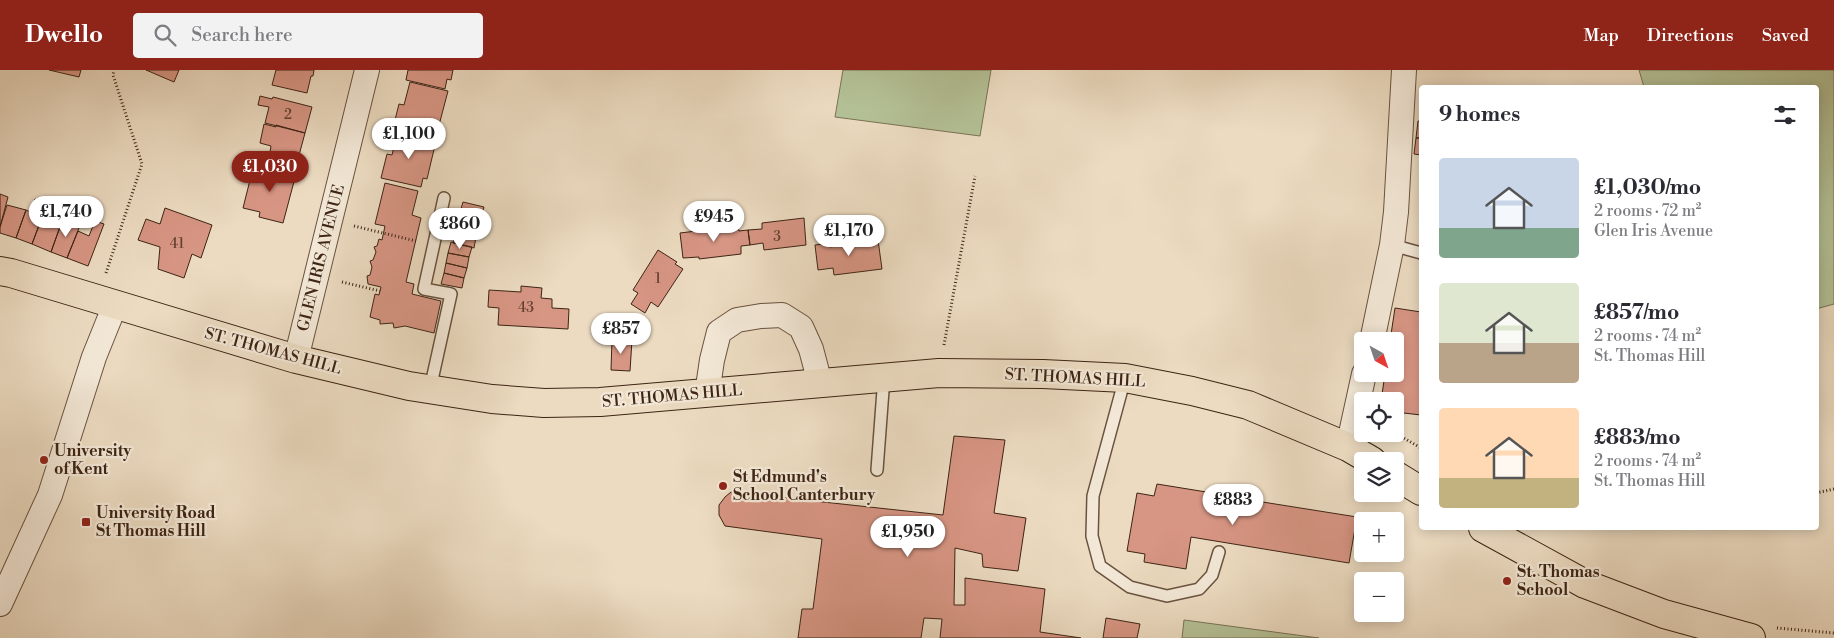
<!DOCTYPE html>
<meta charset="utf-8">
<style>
body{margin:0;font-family:"Libre Bodoni",serif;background:#f2f2f3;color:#2b2b33;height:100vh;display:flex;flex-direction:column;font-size:19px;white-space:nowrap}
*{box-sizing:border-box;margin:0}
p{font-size:16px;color:#7c7c81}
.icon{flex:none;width:28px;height:28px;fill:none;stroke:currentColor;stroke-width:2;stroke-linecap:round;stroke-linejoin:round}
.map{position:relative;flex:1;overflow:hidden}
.side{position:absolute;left:1419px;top:15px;width:400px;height:445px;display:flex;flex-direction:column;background:#fff;border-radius:5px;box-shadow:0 2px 12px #0003}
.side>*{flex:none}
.needle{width:32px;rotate:140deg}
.fabs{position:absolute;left:1354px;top:262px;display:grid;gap:10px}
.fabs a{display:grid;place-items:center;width:50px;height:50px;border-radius:5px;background:#fff;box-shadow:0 2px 12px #0003;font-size:25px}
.price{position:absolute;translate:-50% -42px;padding:0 11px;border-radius:18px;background:#fff;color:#222;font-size:16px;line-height:32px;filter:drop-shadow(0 1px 2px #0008)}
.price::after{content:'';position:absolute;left:50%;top:30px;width:15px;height:11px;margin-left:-8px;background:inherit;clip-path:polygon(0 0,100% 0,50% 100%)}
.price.selected{background:#8f2418;color:#fff}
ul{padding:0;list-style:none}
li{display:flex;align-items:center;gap:15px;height:125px;padding:0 20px}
li span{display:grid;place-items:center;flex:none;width:140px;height:100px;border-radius:5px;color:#555}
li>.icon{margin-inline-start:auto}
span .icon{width:60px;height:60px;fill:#fffc;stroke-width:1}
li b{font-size:21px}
h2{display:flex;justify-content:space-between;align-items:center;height:60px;padding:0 20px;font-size:21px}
header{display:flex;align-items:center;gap:30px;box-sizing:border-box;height:70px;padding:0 25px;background:#8f2418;color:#fff}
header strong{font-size:24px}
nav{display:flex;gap:28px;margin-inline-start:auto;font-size:18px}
.search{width:350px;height:45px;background:#f2f2f3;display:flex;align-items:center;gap:12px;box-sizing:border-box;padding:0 18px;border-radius:5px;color:#7c7c81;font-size:19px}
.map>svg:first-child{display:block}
.green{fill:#b4c196;stroke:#787255}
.building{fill:#d79583;stroke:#3d2414}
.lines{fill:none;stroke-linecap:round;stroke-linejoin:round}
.lane-casing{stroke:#69523f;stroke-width:14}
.street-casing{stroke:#69523f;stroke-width:26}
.primary-casing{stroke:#3d2414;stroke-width:30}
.path{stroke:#3d2414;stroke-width:3;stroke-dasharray:1 2.5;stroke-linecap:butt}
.lane{stroke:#f3e8d7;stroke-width:11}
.street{stroke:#f3e8d7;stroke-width:24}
.primary{stroke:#ecdbc1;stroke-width:28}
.poi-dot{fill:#8f2418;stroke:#f3e8d7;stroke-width:2}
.labels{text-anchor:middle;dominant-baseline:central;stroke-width:4.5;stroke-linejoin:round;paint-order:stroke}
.number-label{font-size:14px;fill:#644030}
.street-label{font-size:16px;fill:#3d2414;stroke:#f3e8d7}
.poi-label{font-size:16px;font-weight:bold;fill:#3d2414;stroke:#f3e8d7;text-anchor:start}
</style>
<header>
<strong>Dwello</strong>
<div class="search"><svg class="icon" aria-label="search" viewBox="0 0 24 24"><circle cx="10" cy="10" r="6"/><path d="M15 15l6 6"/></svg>Search here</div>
<nav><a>Map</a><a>Directions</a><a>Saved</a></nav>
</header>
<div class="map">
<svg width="1834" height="568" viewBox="0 0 1834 568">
<rect width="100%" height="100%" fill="#ecdbc1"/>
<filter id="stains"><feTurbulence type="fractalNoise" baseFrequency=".004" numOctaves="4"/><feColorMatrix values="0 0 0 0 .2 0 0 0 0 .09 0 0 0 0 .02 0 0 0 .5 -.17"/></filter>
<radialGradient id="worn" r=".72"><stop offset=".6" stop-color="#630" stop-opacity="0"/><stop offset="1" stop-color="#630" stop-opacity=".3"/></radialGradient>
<path class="green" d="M843 0H991L980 66 835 47Z
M1639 0H1834V234L1816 239V18L1644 17Z
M1184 550 1319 568H1182Z"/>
<path class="building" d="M49 0H81L79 7Z
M146 0H179L174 12Z
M276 0H314L313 6H311L307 23 272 15Z
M408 0H453L451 10 447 9 445 19 406 10Z
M410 12 448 21 438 59 435 58 432 67 393 58 399 34 404 35Z
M260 26 272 29 273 27 312 37 305 63 265 53 269 37 258 35Z
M1418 51H1421V68H1416Z
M264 54 276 57V55L305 63 298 89 270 82 271 76 260 73Z
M398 61 436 71 427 109 423 108 421 117 381 108 387 84 392 85Z
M1416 68H1421V85L1414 84Z
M254 94 296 104 283 153 259 147 260 142 243 138Z
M385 113 418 121 412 145 421 148 406 212 414 214 412 224 441 231 434 263 405 256 394 258 393 253 380 254V250L370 247 375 224 379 225 381 217 368 214 367 206 370 205 372 197 370 191 373 190 376 182 374 177 377 176 379 169 382 170 385 156 375 154Z
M0 124 8 127 0 157Z
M35 129 47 134 32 174 16 168 26 140 30 142Z
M463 132 484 137 481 147 460 142Z
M47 134 57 137 52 151 61 154 51 182 32 174Z
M7 135 26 140 16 168 0 163V157Z
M165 138 212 155 201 188 192 184 184 208 158 199 160 177 138 170 146 149 160 154Z
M460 142 481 147 479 158 458 153Z
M68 148 81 153 67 188 51 182 61 154 65 155Z
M804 148 806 175 764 180 763 173 750 175 748 160 762 159V153Z
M95 151 104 154 88 196 67 188 78 161 89 166Z
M458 153 479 158 476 167 455 163Z
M738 156 739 161 748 160 750 175 741 176V184L699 189V187L683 188 680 163Z
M455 163 476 167 474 178 453 173Z
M878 170 882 199 834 205 833 198 818 200 815 175 830 173V177Z
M451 172 472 177 469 187 448 183Z
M658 180 677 192 675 194 683 199 658 237 651 232 645 243 631 234 638 223 633 220Z
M448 183 469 187 467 198 446 193Z
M446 193 467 198 464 208 444 203Z
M444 203 464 208 462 218 441 214Z
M521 216 542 218 541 228 552 229V238L569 239 568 259 498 255 499 238 488 237 489 220 521 222Z
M1395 238 1421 242V345L1395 342V331H1381L1385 304H1395V271H1390Z
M612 269 632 270 630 301 611 300Z
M954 366 1005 370 994 443 1026 448 1018 501 983 497 982 484 955 478 954 535H965V508L1045 519 1040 562 1081 568H940L942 549 924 548 921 568H798L802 539H813L822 469 725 456 719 445V435L725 427 731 422 943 445Z
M1157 414 1231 426 1232 419 1252 422 1250 430 1357 447 1349 493 1191 467 1186 499 1144 492 1145 484 1127 481 1137 423 1154 426Z
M1106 548 1140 554 1137 568H1103Z"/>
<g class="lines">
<defs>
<path id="lane" d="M1392 175 1421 183
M1125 308 1093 426 1092 466 1100 496 1130 517 1167 526 1199 519 1212 505 1219 482
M430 319 451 224 424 219 444 128
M877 400 884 307"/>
<path id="street" d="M1372 271 1392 175 1396 142 1404 0
M296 289 367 0
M707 324 712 290 719 262 737 250 761 246 782 245 801 257 811 279 820 313
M1348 377 1364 304
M0 534 50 425 94 287 115 235"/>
<path id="primary" d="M0 201 11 203 296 289 409 316 492 329 544 333 600 332 939 303 1043 304 1125 308 1192 321 1248 335 1348 377 1372 391
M1395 405 1421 421
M1483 458 1585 514 1664 544 1751 568"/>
</defs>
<use href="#lane" class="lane-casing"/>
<use href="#street" class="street-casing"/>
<use href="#primary" class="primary-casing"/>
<path class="path" d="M354 156 416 171
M106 203 142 94 113 5 114 0
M342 212 380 221
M944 275 975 106
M1395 363 1421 378
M1816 423 1834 419
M1777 558 1834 563"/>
<use href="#lane" class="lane"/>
<use href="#street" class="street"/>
<use href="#primary" class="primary"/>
</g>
<g class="poi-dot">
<circle cx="44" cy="390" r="5"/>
<circle cx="723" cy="416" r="5"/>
<rect x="81" y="447" width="10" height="10" rx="2.5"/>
<circle cx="1507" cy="511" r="5"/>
</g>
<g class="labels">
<g class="number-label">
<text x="288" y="45">2</text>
<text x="777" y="167">3</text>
<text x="177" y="174">41</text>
<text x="658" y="209">1</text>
<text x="526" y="238">43</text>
</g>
<g class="street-label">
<text transform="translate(321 188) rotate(-76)">GLEN IRIS AVENUE</text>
<text transform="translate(273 281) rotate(15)">ST. THOMAS HILL</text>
<text transform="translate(1075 308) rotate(3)">ST. THOMAS HILL</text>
<text transform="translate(672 326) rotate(-5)">ST. THOMAS HILL</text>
</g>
<g class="poi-label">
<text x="54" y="381">University<tspan x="54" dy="18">of Kent</tspan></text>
<text x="733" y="407">St Edmund's<tspan x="733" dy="18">School Canterbury</tspan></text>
<text x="96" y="443">University Road<tspan x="96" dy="18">St Thomas Hill</tspan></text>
<text x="1517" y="502">St. Thomas<tspan x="1517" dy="18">School</tspan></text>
</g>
</g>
<rect width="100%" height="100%" filter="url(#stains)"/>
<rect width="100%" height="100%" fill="url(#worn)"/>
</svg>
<div class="fabs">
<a><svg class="needle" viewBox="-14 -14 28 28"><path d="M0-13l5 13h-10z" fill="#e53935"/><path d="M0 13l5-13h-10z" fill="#7c7c81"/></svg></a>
<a><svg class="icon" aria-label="locate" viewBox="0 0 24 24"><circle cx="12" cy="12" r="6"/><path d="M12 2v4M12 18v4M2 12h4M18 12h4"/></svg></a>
<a><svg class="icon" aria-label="layers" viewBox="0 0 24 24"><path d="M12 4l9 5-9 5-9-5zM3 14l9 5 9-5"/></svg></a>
<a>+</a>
<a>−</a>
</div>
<b class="price" style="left:409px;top:90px">£1,100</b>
<b class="price selected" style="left:270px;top:123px">£1,030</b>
<b class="price" style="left:66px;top:168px">£1,740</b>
<b class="price" style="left:714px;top:173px">£945</b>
<b class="price" style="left:460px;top:180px">£860</b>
<b class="price" style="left:849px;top:187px">£1,170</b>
<b class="price" style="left:621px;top:285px">£857</b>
<b class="price" style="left:1233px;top:456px">£883</b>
<b class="price" style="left:908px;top:488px">£1,950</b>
<section class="side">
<h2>9 homes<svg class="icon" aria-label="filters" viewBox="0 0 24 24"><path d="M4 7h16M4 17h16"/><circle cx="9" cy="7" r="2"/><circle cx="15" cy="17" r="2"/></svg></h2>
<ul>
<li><span style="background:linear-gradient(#c9d6e8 70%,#7fa58c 0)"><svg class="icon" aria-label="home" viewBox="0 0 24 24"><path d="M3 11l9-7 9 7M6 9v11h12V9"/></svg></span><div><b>£1,030/mo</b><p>2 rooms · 72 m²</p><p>Glen Iris Avenue</p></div></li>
<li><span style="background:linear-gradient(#dfe7d0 60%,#b9a48a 0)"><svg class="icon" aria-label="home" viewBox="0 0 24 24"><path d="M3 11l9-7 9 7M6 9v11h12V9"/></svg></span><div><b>£857/mo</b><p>2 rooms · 74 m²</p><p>St. Thomas Hill</p></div></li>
<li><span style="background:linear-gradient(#ffd9b3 70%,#c2b280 0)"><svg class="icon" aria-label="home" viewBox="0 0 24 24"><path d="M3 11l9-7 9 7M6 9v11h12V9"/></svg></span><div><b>£883/mo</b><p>2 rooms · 74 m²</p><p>St. Thomas Hill</p></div></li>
</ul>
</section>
</div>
